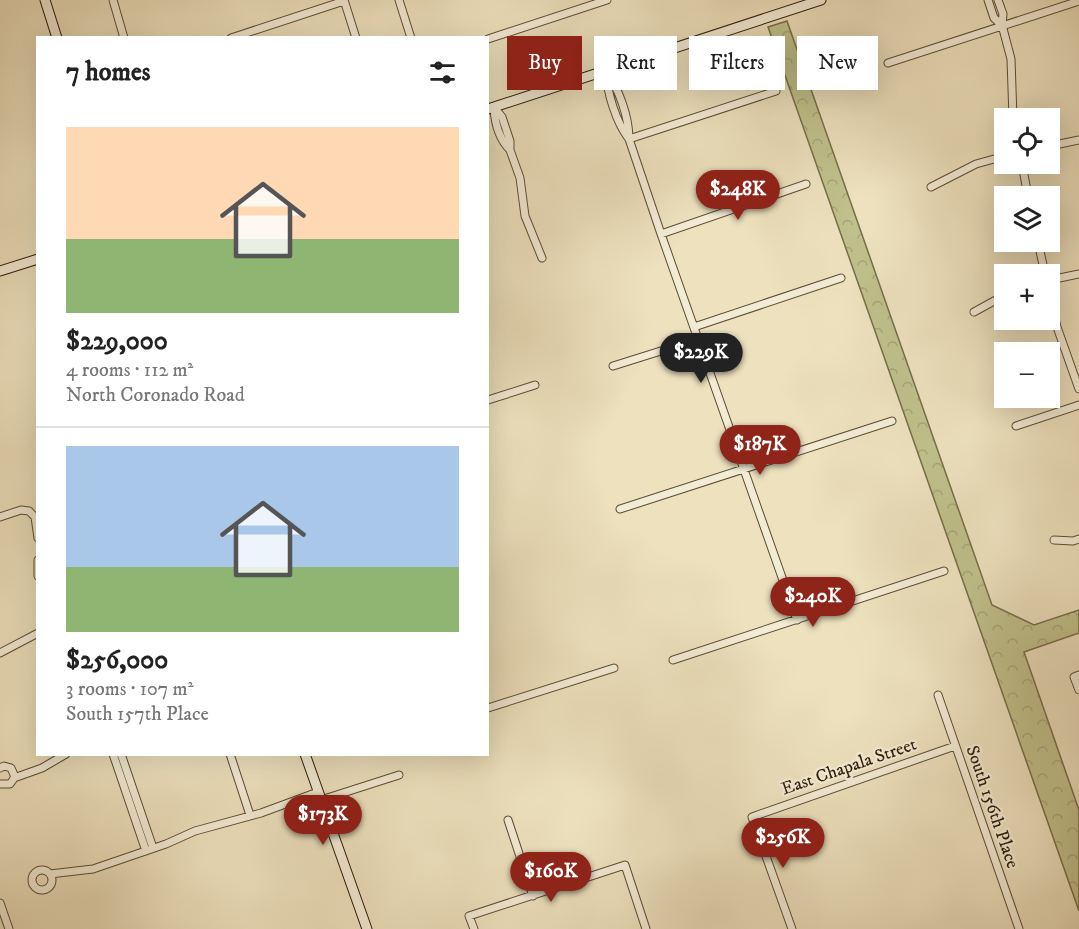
<!DOCTYPE html>
<meta charset="utf-8">
<style>
body{margin:0;font-family:"IM FELL DW Pica",serif;background:#f2f2f2;color:#222;height:100vh;display:flex;flex-direction:column;font-size:22px;white-space:nowrap}
*{box-sizing:border-box;margin:0}
p{font-size:20px;color:#767676}
.icon{flex:none;width:33px;height:33px;fill:none;stroke:currentColor;stroke-width:2;stroke-linecap:round;stroke-linejoin:round}
.map{position:relative;flex:1;overflow:hidden}
.sheet{position:absolute;left:36px;top:36px;width:453px;height:720px;display:flex;flex-direction:column;background:#fff;border-radius:0px;box-shadow:0 6px 24px #0002}
.sheet>*{flex:none}
.hud{position:absolute;left:507px;top:36px;width:482px;height:54px;display:flex;gap:12px}
.controls{position:absolute;left:994px;top:108px;display:grid;gap:12px}
.controls a{display:grid;place-items:center;width:66px;height:66px;border-radius:0px;background:#fff;box-shadow:0 6px 24px #0002;font-size:30px}
.price{position:absolute;translate:-50% -51px;padding:0 14px;border-radius:21px;background:#8f2418;color:#fff;font-size:20px;line-height:39px;filter:drop-shadow(0 2px 3px #0008)}
.price::after{content:'';position:absolute;left:50%;top:36px;width:18px;height:14px;margin-left:-9px;background:inherit;clip-path:polygon(0 0,100% 0,50% 100%)}
.price.current{background:#222;color:#fff}
ul{padding:0;list-style:none}
li{display:grid;align-content:center;gap:12px;height:318px;padding:0 30px}
li+li{border-top:2px solid #e0e0e0}
li span{display:grid;place-items:center;height:186px;border-radius:0px;color:#555}
li>.icon{margin-inline-start:auto}
span .icon{width:108px;height:108px;fill:#fffc;stroke-width:1}
li b{font-size:26px}
h2{display:flex;justify-content:space-between;align-items:center;height:72px;padding:0 30px;font-size:26px}
.tag{padding:0 21px;border-radius:0px;background:#fff;box-shadow:0 6px 24px #0002;font-size:21px;line-height:54px}
.tag.current{background:#8f2418;color:#fff}
.map>svg:first-child{display:block}
.forest{fill:url(#forest-crowns);stroke:#766e49;stroke-width:1.5}
.lines{fill:none;stroke-linecap:round;stroke-linejoin:round}
.street-casing{stroke:#5d4c34;stroke-width:9}
.secondary-casing{stroke:#2d1b06;stroke-width:11}
.street{stroke:#f3ecd5;stroke-width:7}
.secondary{stroke:#f3ecd5;stroke-width:9}
.labels{text-anchor:middle;dominant-baseline:central;stroke-width:4.5;stroke-linejoin:round;paint-order:stroke}
.street-label{font-size:18px;fill:#2d1b06;stroke:#f3ecd5}
</style>
<div class="map">
<svg width="1079" height="929" viewBox="0 0 1079 929">
<defs>
<pattern id="forest-crowns" width="20" height="18" patternUnits="userSpaceOnUse" patternTransform="scale(1.5)"><rect width="20" height="18" fill="#c0c18c"/><path d="M2 6a3 3 0 1 1 6 0M12 15a3 3 0 1 1 6 0" fill="none" stroke="#a5a577"/></pattern>
</defs>
<rect width="100%" height="100%" fill="#ede1be"/>
<filter id="stains"><feTurbulence type="fractalNoise" baseFrequency=".00333" numOctaves="4"/><feColorMatrix values="0 0 0 0 .2 0 0 0 0 .09 0 0 0 0 .02 0 0 0 .5 -.17"/></filter>
<radialGradient id="worn" r=".72"><stop offset=".6" stop-color="#630" stop-opacity="0"/><stop offset="1" stop-color="#630" stop-opacity=".3"/></radialGradient>
<path class="forest" d="M787 21 992 605 1034 625 1079 610V633L1024 652 1079 810V911L768 27Z"/>
<g class="lines">
<defs>
<path id="street" d="M113 0 124 38
M344 0 356 38
M399 0 411 38
M988 0 994 18 1002 25
M998 0 1003 14 1002 25 1011 59 1013 118
M231 38 344 1
M488 39 607 0
M888 63 1076 2
M606 71C619 89 629 117 629 139L661 234 797 620
M606 71C607 93 616 122 629 139
M494 107 502 117 510 141V150L520 178 525 216 542 258
M494 109C495 124 499 139 510 150
M629 139 776 91
M1050 146 1079 140
M1022 164 1028 196
M931 187 976 164 1005 156
M661 234 806 184
M1038 242 1045 274
M1050 280 1079 274
M1050 297 1057 327 1079 389
M974 312 1005 295
M694 327 841 278
M613 366 699 339
M488 400 535 385
M1016 426 1079 405
M620 509 892 421
M0 517 21 510 29 511 35 517 38 538
M1054 540 1073 541 1079 539
M38 560V576
M0 653 38 633
M673 660 944 571
M1079 675 1074 677 1079 690
M938 695 1019 929
M488 708 614 668
M113 754 146 851
M121 754 153 848
M230 754 250 815
M0 768 4 766 11 768 15 777 10 784H0
M14 778 42 768 66 754
M321 800 399 775
M508 820 533 896
M32 880a10 10 0 1 1 20 0a10 10 0 1 1-20 0Z
M50 874 93 869 166 844 195 831 261 813 318 792
M0 903 9 929
M474 929 469 916 625 865 646 929
M792 929 752 817 955 746"/>
<path id="secondary" d="M45 0 57 38
M488 109 821 0
M0 271 38 259
M305 754 367 929"/>
</defs>
<use href="#street" class="street-casing"/>
<use href="#secondary" class="secondary-casing"/>
<use href="#street" class="street"/>
<use href="#secondary" class="secondary"/>
</g>
<g class="labels">
<g class="street-label">
<text transform="translate(849 767) rotate(-19)">East Chapala Street</text>
<text transform="translate(992 807) rotate(71)">South 156th Place</text>
</g>
</g>
<rect width="100%" height="100%" filter="url(#stains)"/>
<rect width="100%" height="100%" fill="url(#worn)"/>
</svg>
<div class="controls">
<a><svg class="icon" aria-label="locate" viewBox="0 0 24 24"><circle cx="12" cy="12" r="6"/><path d="M12 2v4M12 18v4M2 12h4M18 12h4"/></svg></a>
<a><svg class="icon" aria-label="layers" viewBox="0 0 24 24"><path d="M12 4l9 5-9 5-9-5zM3 14l9 5 9-5"/></svg></a>
<a>+</a>
<a>−</a>
</div>
<b class="price" style="left:738px;top:221px">$248K</b>
<b class="price current" style="left:701px;top:384px">$229K</b>
<b class="price" style="left:760px;top:476px">$187K</b>
<b class="price" style="left:813px;top:628px">$240K</b>
<b class="price" style="left:323px;top:846px">$173K</b>
<b class="price" style="left:783px;top:869px">$256K</b>
<b class="price" style="left:551px;top:903px">$160K</b>
<div class="hud">
<a class="tag current">Buy</a>
<a class="tag">Rent</a>
<a class="tag">Filters</a>
<a class="tag">New</a>
</div>
<section class="sheet">
<h2>7 homes<svg class="icon" aria-label="filters" viewBox="0 0 24 24"><path d="M4 7h16M4 17h16"/><circle cx="9" cy="7" r="2"/><circle cx="15" cy="17" r="2"/></svg></h2>
<ul>
<li><span style="background:linear-gradient(#ffd9b3 60%,#8fb573 0)"><svg class="icon" aria-label="home" viewBox="0 0 24 24"><path d="M3 11l9-7 9 7M6 9v11h12V9"/></svg></span><div><b>$229,000</b><p>4 rooms · 112 m²</p><p>North Coronado Road</p></div></li>
<li><span style="background:linear-gradient(#a9c7e8 65%,#8fb573 0)"><svg class="icon" aria-label="home" viewBox="0 0 24 24"><path d="M3 11l9-7 9 7M6 9v11h12V9"/></svg></span><div><b>$256,000</b><p>3 rooms · 107 m²</p><p>South 157th Place</p></div></li>
</ul>
</section>
</div>
